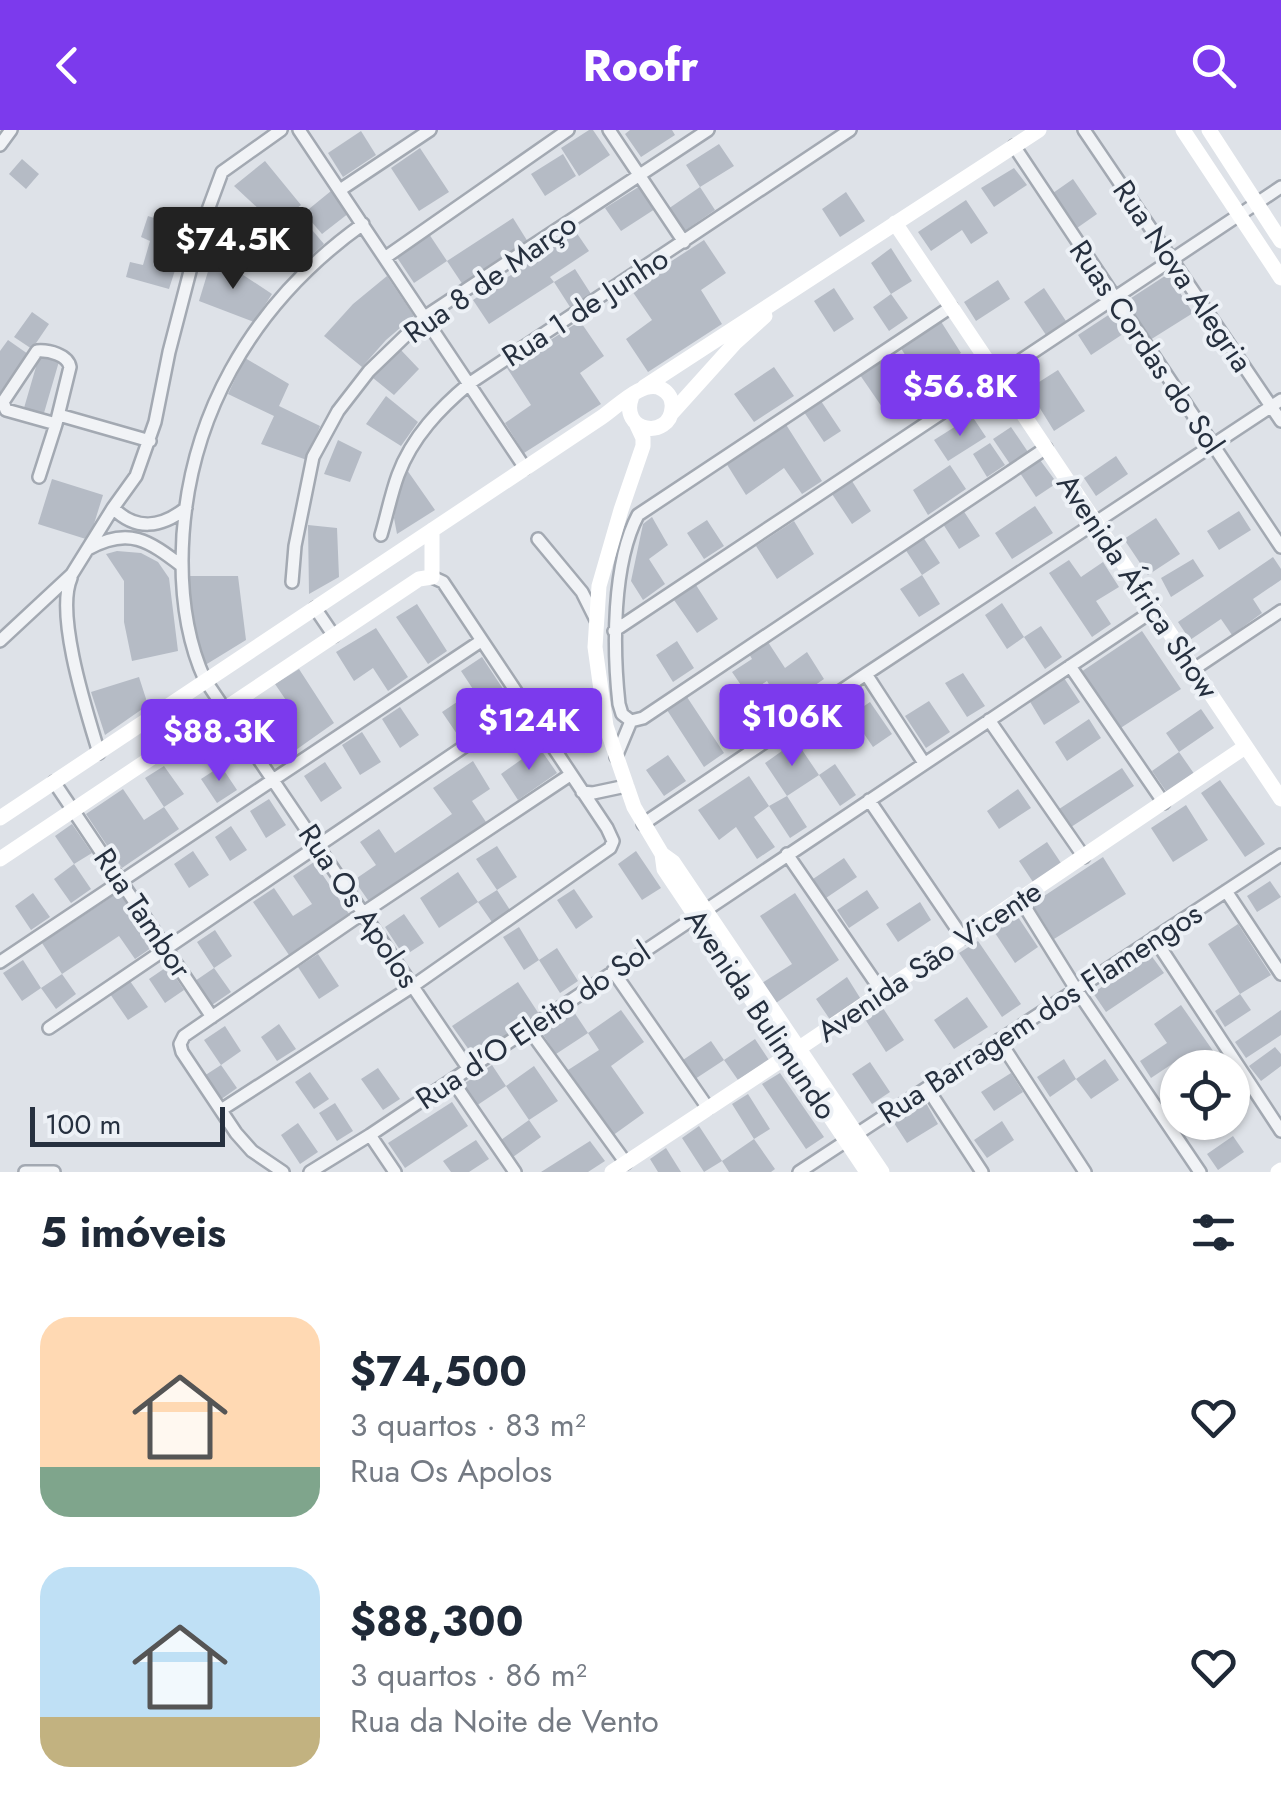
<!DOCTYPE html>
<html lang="pt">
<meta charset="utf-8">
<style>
body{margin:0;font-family:Jost,sans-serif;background:#f2f2f3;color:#1f2937;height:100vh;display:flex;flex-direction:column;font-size:38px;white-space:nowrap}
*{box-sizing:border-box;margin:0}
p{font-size:32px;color:#747a83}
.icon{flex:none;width:55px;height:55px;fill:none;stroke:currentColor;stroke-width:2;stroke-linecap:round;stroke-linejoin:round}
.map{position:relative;height:1042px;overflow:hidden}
.details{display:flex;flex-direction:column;background:#fff;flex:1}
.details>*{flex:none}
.tools{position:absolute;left:1160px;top:920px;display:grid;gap:20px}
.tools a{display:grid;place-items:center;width:90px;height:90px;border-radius:50%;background:#fff;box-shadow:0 2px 8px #0004;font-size:50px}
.scale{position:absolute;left:30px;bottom:25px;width:195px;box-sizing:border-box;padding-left:10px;border:5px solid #26303f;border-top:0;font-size:28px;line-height:35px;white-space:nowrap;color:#26303f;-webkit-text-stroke:8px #edf1f6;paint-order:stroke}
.price{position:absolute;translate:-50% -85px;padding:0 22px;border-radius:10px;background:#7c3aed;color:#fff;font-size:32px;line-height:65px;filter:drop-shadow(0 2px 5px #0008)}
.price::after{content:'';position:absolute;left:50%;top:60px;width:30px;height:22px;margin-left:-15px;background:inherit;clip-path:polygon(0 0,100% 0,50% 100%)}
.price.active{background:#222;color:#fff}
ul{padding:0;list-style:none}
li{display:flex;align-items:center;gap:30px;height:250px;padding:0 40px}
li span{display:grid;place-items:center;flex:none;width:280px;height:200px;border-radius:30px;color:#555}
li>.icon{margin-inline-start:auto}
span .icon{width:120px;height:120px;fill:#fffc;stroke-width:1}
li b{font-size:42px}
h2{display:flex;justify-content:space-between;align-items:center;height:120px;padding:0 40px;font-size:42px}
header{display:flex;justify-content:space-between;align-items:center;height:130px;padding:0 40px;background:#7c3aed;color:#fff;font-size:45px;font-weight:700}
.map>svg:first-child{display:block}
.building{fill:#b5bbc5}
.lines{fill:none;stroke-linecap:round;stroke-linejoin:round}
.street-casing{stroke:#a3a9b2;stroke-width:16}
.street{stroke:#f1f3f6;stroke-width:11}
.secondary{stroke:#fff;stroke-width:15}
.labels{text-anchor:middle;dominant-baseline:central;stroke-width:8;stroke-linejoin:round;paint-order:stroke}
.street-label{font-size:30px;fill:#26303f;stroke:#edf1f6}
</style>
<header><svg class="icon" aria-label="back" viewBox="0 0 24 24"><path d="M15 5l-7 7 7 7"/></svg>Roofr<svg class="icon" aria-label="search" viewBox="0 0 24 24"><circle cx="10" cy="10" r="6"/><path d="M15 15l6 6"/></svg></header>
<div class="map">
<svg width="1281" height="1042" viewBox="0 0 1281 1042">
<rect width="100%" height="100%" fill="#dee2e8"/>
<path class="building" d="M589 0H593L610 25 579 46 561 18Z
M630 0H672L675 5 641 27 625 4Z
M361 1 376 25 343 47 328 23Z
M719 14 734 36 700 57 715 80 683 102 668 79 700 57 686 35Z
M420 18 449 62 419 81 391 38Z
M563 24 576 46 545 66 531 44Z
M22 29 39 44 26 59 9 44Z
M265 31 301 75 295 80 324 114 296 139 264 105 276 95 234 56Z
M1014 38 1027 55 994 77 981 58Z
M1073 49 1097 84 1077 98 1053 63Z
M640 56 655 79 621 101 605 78Z
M331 61 349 83 322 104 304 83Z
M846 62 865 91 840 107 822 79Z
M966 70 988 103 971 114 962 100 931 121 918 102Z
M148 86 160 90V93L178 97 184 112 169 159 126 147 130 132 143 135 150 111 141 107Z
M513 88 528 112 463 155 447 131 414 153 396 126 429 104 447 131Z
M576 102 589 121 550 147 554 152 489 194 473 170Z
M704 110 726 143 701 160 722 194 648 242 626 209 652 190 630 158Z
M891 118 912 151 891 164 871 133Z
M213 125 272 164 254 192 199 171Z
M575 139 591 164 570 177 554 152Z
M1168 144 1193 183 1150 210 1125 172Z
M387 146 414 186 386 210 362 237 324 206 353 174Z
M998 150 1010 169 976 191 964 172Z
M834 158 854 189 834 202 814 171Z
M1044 158 1066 191 1046 205 1024 172Z
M891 164 908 188 889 201 873 177Z
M32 182 49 194 32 219 14 207Z
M1113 182 1126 202 1091 225 1078 205Z
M940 190 961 223 941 236 958 262 919 288 903 263 882 277 860 245 881 231 903 263 921 249 900 217Z
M580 191 604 226 580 243 601 274 524 323 505 293 531 275 507 238Z
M8 210 28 224 0 263V221Z
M400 219 419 239 394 265 373 248Z
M40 223 60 228 44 283 24 278Z
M245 228 289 254 279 276 320 296 307 330 261 314 274 286 228 264Z
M774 237 794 266 754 292 734 264Z
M1058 240 1085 281 1054 301 1028 259Z
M386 266 418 292 401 316 366 294Z
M821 271 841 301 824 312 804 282Z
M972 286 986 307 948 331 934 310Z
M785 293 822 351 802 364 784 338 746 365 726 333Z
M1011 297 1028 322 1010 334 993 309Z
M338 310 362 322 350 352 324 344Z
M990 313 1005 335 987 347 973 324Z
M1116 326 1128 344 1096 366 1084 348Z
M1040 330 1057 353 1036 367 1020 343Z
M950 335 966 359 928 385 913 360Z
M407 340 435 380 397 404 394 388 401 350Z
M52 349 103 365 89 410 38 394Z
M852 351 871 381 852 394 832 364Z
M1035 376 1053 403 1012 429 995 403Z
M963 380 980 406 959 419 943 394Z
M1239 381 1251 400 1219 420 1207 401Z
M652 387 668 415 649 429 665 454 643 470 631 451 643 394Z
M1156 388 1180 424 1148 445 1124 409Z
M707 390 724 416 704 429 687 403Z
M794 391 814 424 777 449 756 416Z
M308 395 337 398 339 447 309 464Z
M923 407 940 433 922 445 905 419Z
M117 421 141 423 158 432 169 448 178 521 132 531 124 492V451L106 424Z
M1273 427 1281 439V450L1253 469 1262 483 1232 505 1221 489 1190 510 1178 492Z
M1193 429 1204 446 1171 467 1161 448Z
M1069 430 1081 447 1103 432 1119 457 1096 471 1111 494 1092 507 1049 443Z
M922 445 940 474 919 487 900 459Z
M189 446H238L246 510 202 537 193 490Z
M696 455 718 489 697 503 674 470Z
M1002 473 1024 507 1041 496 1062 527 1045 539 1024 507 1007 519 985 485Z
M417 474 447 521 428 534 396 487Z
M376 498 408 547 388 561 373 538 354 551 336 522Z
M1142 501 1181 559 1119 599 1081 542Z
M677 511 694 538 673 552 656 525Z
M768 512 785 538 807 522 824 549 783 577 767 551 747 564 732 542 752 529 749 524Z
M482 527 513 574 492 588 461 541Z
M299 539 334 593 293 622 278 599 296 585 275 554Z
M963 543 985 576 967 587 945 553Z
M139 547 148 575 105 605 91 562Z
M1064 548 1080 572 1044 595 1029 570Z
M747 564 764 588 745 602 728 577Z
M687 567 724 623 704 637 667 580Z
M460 570 475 592 457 604 442 582Z
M929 571 950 602 926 618 905 586Z
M870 572 892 604 873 617 851 585Z
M400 577 419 605 400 618 382 589Z
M1201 579 1214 598 1179 622 1166 603Z
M1089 589 1101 608 1067 631 1055 612Z
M362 602 381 632 360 645 342 615Z
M796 611 819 645 787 666 765 633Z
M539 617 557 643 518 670 501 644Z
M1179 622 1195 645 1168 664 1152 641Z
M668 625 686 651 664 666 646 640Z
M473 631 490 659 472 671 488 695 370 773 354 750 376 735 360 712 379 699 395 723 452 684 433 658Z
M325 632 342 658 321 672 304 646Z
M835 634 856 665 840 676 819 645Z
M164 636 184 664 164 677 145 648Z
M221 636 237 660 217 673 201 649Z
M1122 638 1134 656 1068 699 1056 681Z
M749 646 769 676 787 666 807 697 790 708 769 676 754 687 775 717 757 729 736 697 719 710 698 680Z
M1220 650 1265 714 1245 727 1201 663Z
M123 659 144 690 164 677 179 699 122 738 86 684Z
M1018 659 1031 678 999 699 987 681Z
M269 669 286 695 266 708 250 681Z
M1186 675 1208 710 1173 732 1151 698Z
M72 694 92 723 74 734 55 706Z
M231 696 247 720 230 731 215 707Z
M1047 712 1063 736 1035 755 1019 731Z
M497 716 517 747 497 760 476 729Z
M193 721 209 745 189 758 174 734Z
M636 721 661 758 642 770 618 734Z
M1103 727 1126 764 1054 809 1032 774Z
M844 728 857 747 826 768 813 749Z
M314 732 349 784 289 825 253 772 274 758 293 786 312 774 293 746Z
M74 734 91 759 71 773 54 749Z
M458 742 478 772 497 760 512 783 494 795 478 772 439 798 420 768Z
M1270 751 1281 767 1257 782 1247 766Z
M574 759 593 787 576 799 557 770Z
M867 760 879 778 849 798 837 780Z
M119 762 154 816 135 829 119 806 62 844 42 813Z
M33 763 50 787 31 800 15 776Z
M795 763 839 830 776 873 762 853 792 834 760 786Z
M920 772 931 790 898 812 886 794Z
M404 784 424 813 404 826 385 797Z
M1016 784 1038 817 1015 833 993 800Z
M1238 794 1271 845 1240 864 1251 880 1225 897 1215 881 1240 864 1208 814Z
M519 797 539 830 524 840 503 807Z
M215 800 232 826 214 838 231 862 212 875 195 851 214 838 197 812Z
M978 811 1021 874 1002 887 959 823Z
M557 818 578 851 560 863 539 830Z
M318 824 339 856 319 869 298 837Z
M1150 824 1164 843 1106 882 1093 863Z
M23 830 41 858 22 871 3 843Z
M168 836 184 860 165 873 149 849Z
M62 844 76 864 56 879 41 858Z
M847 847 862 871 831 891 816 869Z
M130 851 148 877 128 890 110 864Z
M518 852 539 884 474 927 452 896Z
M967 867 988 897 954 919 934 890Z
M881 875 904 910 886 922 863 886Z
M1181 875 1225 938H1183L1178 930 1151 948 1140 931 1167 913 1154 894Z
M572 879 588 903 556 924 540 900Z
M621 880 644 912 611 936 644 983 612 1006 568 940 599 920 588 903Z
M1281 880V905L1246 928 1235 912Z
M279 894 296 919 277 931 261 907Z
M225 896 241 921 221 935 204 910Z
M755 909 769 930 738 950 724 930Z
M711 911 724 930 692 951 680 932Z
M1275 917 1281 924V936L1261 951 1249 936Z
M1064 929 1076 949 1050 967 1037 947Z
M1105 929 1119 950 1091 969 1076 949Z
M870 932 890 962 872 974 852 944Z
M221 935 237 958 220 970 204 946Z
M492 935 506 956 476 976 462 955Z
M534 936 558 971 529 990 506 956Z
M378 938 400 969 383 980 361 949Z
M310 942 329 969 314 979 295 952Z
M780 943 824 1007 806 1019 762 954Z
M1011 943 1023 962 994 981 981 962Z
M748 964 770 999 754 1009 775 1039 771 1042H729L722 1031 754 1009 732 974Z
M452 972 468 996 405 1038 388 1013Z
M335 973 353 1001 337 1011 319 983Z
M926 973 938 994 907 1013 894 993Z
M529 990 541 1007 513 1027 501 1010Z
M1002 991 1014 1010 987 1028 974 1010Z
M1187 992H1222L1199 1009Z
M298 993 318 1022 300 1034 281 1005Z
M699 996 722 1031 704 1042 682 1008Z
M1233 1006 1244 1022 1218 1040 1207 1024Z
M476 1010 489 1029 469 1042H451L443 1031Z
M590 1011 605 1031 588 1042H541Z
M666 1018 681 1042H658L650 1029Z"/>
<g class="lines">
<defs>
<path id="street" d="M299 0 525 338
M609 0 684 112
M1084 0 1281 291
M0 15 11 0
M1014 16 1281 417
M340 60 430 0
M363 94C251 174 183 291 182 431 182 472 188 513 205 550L468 938
M386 127 568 0
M59 285 150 311
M39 347 56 294 70 237C68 225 49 220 37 221L3 272 6 280 56 294
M113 378C136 401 161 398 186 378
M381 405C387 385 391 364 398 345 412 307 440 278 470 253L850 0
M538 409 582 462 596 490
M88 419C129 396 149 411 182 436
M71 448C55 485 87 583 99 623
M292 452 295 416 313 327 338 281 369 241 426 186 708 0
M315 478 334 506
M614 501 1281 57
M0 511 72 444 113 378 136 346 155 292 169 222 201 99 222 42 281 0
M1070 536 1164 673
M1194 539 1281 481
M866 544 924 633
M989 590 1084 727
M631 591 622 584 619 574C613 519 612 434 638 385L951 177
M631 591 643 588 1046 318
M616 627 631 591
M54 652 212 887
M582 662 593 663 626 656
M869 670 963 808
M643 694 866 544 1281 270
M787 724 882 862
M1226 761 1281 844
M1020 769 1076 859 1200 1042
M1154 808 1281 1001
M0 832 481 511
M613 841 708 978
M49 898 524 576
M528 898 626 1033
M999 910 1085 1042
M452 950 515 1042
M927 958 982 1042
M221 980 413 856 610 718 613 711 607 698 443 452 432 447
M370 1005 395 1042
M25 1042H54
M283 1042 252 1021 236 1003 182 922 180 914 184 906 363 783 570 645
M310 1042 370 1005 1154 480
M799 1042 1281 725"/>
</defs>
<use href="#street" class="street-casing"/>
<use href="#street" class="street"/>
<path class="secondary" d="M1183 0 1281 148
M1209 0 1281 111
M895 93 1281 669
M644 257 1039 0
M671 284 735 213 765 186
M636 293 643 308V316L621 380 599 456 595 517 606 596 634 677 662 724 664 739 867 1042
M0 688 602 287C617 277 644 248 662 259 669 263 673 270 672 278 670 310 618 303 632 266
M662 724 673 732 882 1042
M0 729 419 449 432 447V400
M612 1042 798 919 1245 617
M1278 1042 1281 1040"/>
</g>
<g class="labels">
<g class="street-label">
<text transform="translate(1183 146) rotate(56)">Rua Nova Alegria</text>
<text transform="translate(490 148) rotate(-35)">Rua 8 de Março</text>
<text transform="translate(585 177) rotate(-33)">Rua 1 de Junho</text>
<text transform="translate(1147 217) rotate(56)">Ruas Cordas do Sol</text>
<text transform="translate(1138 456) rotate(56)">Avenida África Show</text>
<text transform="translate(359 776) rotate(56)">Rua Os Apolos</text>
<text transform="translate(143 783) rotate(56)">Rua Tambor</text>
<text transform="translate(929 831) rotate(-34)">Avenida São Vicente</text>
<text transform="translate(1040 883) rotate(-33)">Rua Barragem dos Flamengos</text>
<text transform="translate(761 884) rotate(56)">Avenida Bulimundo</text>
<text transform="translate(533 895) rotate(-34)">Rua d'O Eleito do Sol</text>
</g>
</g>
</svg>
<div class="tools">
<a><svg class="icon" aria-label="locate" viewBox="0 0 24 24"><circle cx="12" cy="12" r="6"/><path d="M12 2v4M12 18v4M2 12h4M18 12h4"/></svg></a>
</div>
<div class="scale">100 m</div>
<b class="price active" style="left:233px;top:162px">$74.5K</b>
<b class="price" style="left:960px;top:309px">$56.8K</b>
<b class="price" style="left:792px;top:639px">$106K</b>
<b class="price" style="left:529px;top:643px">$124K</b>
<b class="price" style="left:219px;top:654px">$88.3K</b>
</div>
<section class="details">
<h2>5 imóveis<svg class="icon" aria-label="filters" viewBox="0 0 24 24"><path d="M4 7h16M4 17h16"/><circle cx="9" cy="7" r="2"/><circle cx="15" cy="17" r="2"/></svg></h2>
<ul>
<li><span style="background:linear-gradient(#ffd9b3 75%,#7fa58c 0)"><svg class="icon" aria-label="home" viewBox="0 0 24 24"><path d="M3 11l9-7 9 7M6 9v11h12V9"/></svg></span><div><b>$74,500</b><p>3 quartos · 83 m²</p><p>Rua Os Apolos</p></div><svg class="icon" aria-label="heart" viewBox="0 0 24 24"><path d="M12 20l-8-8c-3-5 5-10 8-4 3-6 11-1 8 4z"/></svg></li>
<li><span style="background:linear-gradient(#bfe0f5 75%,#c2b280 0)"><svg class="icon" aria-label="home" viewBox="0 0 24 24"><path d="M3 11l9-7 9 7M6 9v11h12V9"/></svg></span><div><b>$88,300</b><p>3 quartos · 86 m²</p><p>Rua da Noite de Vento</p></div><svg class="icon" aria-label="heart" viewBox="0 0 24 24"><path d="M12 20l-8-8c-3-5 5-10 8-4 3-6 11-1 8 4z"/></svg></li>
</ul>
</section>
